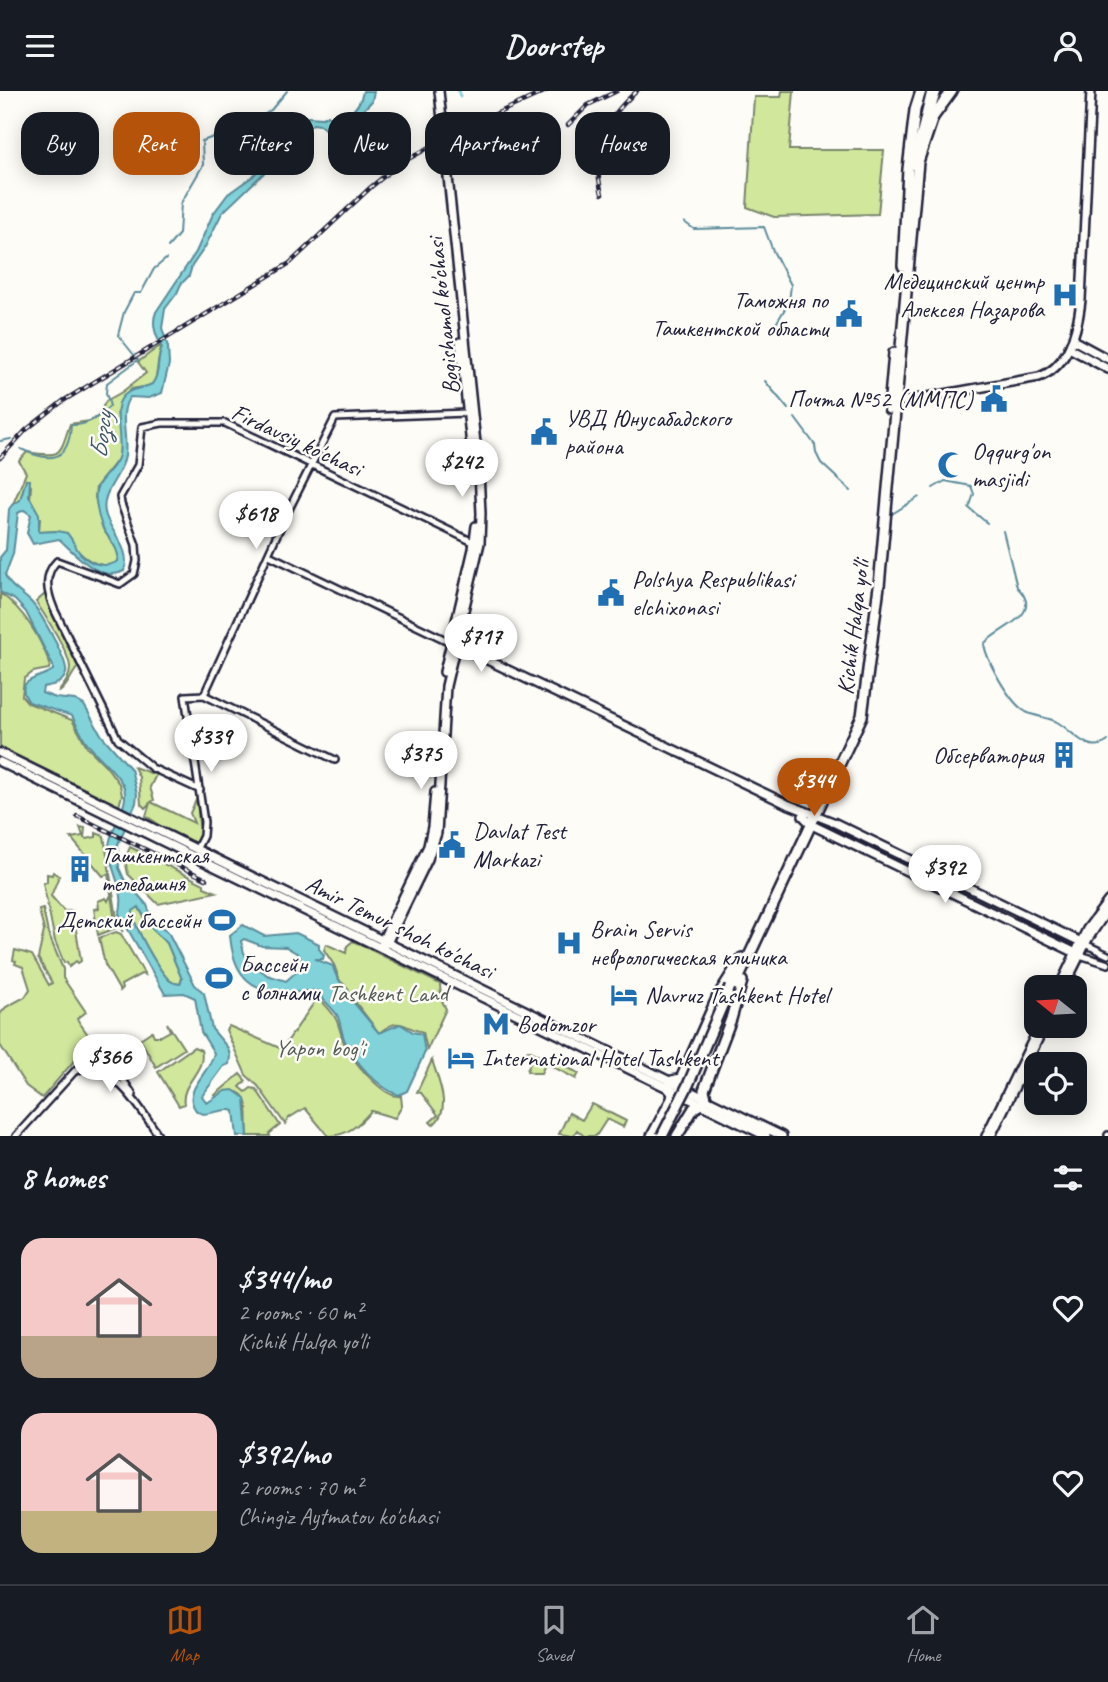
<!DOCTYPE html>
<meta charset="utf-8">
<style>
body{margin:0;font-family:Caveat,sans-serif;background:#20242c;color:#f1f3f6;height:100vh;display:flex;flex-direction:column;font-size:26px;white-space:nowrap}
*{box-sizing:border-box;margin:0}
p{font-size:23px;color:#9ea1a6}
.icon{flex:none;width:38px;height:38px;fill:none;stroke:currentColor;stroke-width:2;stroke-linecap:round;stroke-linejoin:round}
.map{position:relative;height:1045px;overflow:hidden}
.side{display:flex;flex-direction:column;background:#171b24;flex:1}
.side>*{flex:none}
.guide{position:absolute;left:21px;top:21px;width:700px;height:63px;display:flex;gap:14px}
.needle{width:46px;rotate:288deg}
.tools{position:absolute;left:1024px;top:884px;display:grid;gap:14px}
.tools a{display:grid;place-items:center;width:63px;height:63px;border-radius:14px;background:#171b24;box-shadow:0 4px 18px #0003;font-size:35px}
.price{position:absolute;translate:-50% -60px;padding:0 16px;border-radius:24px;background:#fff;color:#222;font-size:23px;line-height:46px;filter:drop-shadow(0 2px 4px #0008)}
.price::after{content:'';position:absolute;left:50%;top:42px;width:21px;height:16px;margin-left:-10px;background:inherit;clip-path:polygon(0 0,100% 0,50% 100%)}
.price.selected{background:#b45309;color:#fff}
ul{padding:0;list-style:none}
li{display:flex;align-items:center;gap:21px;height:175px;padding:0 21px}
li span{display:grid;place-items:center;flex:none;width:196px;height:140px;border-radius:21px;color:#555}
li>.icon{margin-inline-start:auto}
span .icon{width:84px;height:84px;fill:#fffc;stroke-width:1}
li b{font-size:30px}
h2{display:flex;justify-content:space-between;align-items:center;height:84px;padding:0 21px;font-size:30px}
.pill{padding:0 24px;border-radius:21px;background:#171b24;box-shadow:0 4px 18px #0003;font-size:24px;line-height:63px}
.pill.selected{background:#b45309;color:#fff}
header{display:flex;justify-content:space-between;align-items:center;height:91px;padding:0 21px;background:#171b24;font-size:32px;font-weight:700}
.tabs{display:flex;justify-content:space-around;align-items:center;height:98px;border-top:2px solid #363941;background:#171b24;font-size:19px;color:#9ea1a6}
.tabs a{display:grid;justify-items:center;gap:4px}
.tabs .selected{color:#b45309}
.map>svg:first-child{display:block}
.green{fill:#d0e79c;stroke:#79846c;stroke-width:2}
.water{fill:#81d2d9;stroke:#5b8c9a;stroke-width:2;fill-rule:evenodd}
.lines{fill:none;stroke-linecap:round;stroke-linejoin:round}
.stream{stroke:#5b8c9a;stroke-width:2}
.canal{stroke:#81d2d9;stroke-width:3.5}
.minor-casing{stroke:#22223b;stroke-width:10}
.major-casing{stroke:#22223b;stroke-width:12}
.highway-casing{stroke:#22223b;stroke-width:14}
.minor{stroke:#fdfcf7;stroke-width:5}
.major{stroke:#fdfcf7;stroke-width:7}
.highway{stroke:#fdfcf7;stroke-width:9}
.rail-casing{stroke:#22223b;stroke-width:4.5}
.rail{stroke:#fdfcf7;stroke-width:2;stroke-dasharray:5;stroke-linecap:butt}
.highway-bridge-casing{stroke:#22223b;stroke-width:14;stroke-linecap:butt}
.highway-bridge{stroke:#fdfcf7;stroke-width:9}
.labels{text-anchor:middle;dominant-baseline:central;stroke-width:5;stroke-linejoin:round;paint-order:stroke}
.poi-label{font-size:24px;fill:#22223b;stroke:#fdfcf7;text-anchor:start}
.street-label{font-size:24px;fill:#22223b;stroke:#fdfcf7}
.park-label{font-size:24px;fill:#565d58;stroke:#fdfcf7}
.water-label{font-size:26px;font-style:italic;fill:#3e576a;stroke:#fdfcf7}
</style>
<header><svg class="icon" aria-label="menu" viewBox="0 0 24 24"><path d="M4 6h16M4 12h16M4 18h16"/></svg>Doorstep<svg class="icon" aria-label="person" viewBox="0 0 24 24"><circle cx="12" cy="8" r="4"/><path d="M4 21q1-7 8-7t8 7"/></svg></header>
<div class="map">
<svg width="1108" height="1045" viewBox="0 0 1108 1045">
<rect width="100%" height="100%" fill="#fdfcf7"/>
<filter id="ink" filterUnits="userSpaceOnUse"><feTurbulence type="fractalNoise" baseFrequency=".0143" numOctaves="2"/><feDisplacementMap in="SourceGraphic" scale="14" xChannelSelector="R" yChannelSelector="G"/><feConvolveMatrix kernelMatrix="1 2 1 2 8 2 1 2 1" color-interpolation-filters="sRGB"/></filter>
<g filter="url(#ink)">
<path class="green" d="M782 0H794L789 59H884L878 123 774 126 747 116 754 6H781Z
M161 254C161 260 159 265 158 271 155 296 157 294 131 298L117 321 121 344 119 367 96 396 95 406 103 438 116 457 119 466 115 473C92 481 72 454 57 440L39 441 40 428 30 409 31 395 26 389 20 409 13 413 26 382 19 370 27 361C63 367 59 364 70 333L90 330 97 326 106 310 122 301 146 282 138 271Z
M0 502C25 520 39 545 50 573L49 578 33 581 24 588 22 605 28 612 72 629 88 657 106 675 120 694 122 704 119 715 0 656Z
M46 502 53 523 79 575C70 584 69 595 58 602 63 594 70 588 70 577 70 563 44 523 36 511Z
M134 676 156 684 150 696 154 709 151 711 194 732 190 722 197 707 199 734 202 736 200 747 194 752 141 727 157 732 146 725 150 712 145 717 141 713 139 686Z
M830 734 947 790 944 795 828 738Z
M80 736 85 737 84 747 87 748 96 746V742L104 745 117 827 123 841 115 829 108 783 103 785 71 747 83 745Z
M130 756 204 793V796L216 801 158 813 128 783 125 768Z
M53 781 59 785 51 805 64 820H73L81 870 78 872 76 870 69 876 67 871 64 872 55 850 43 792 47 791V783L52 784Z
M951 792 1072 851 1069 856 948 797Z
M111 804 116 837 98 844 94 818 99 817 98 810 106 807 108 810Z
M138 815 149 835 167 852 182 888 180 893C174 892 174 893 169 889 159 879 132 834 133 820Z
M43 818 48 842 63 878V887L86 921 77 928 93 951 86 956 42 1007 26 995 0 954V923L6 916 25 906 30 898 23 876 15 873 16 870 13 869 15 859 32 864 49 894 52 892 38 867 44 840 39 819Z
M116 841 121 843 145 884 141 883 121 894 122 898 120 900 105 874 99 847Z
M353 850 440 893 441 908 446 918 427 959 423 941C402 937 402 924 379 942L350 904 348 897 340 890 334 874 324 859 326 853 346 862 347 855Z
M318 906C324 913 332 920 336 928 340 936 341 946 345 954 353 970 384 1008 401 1005L402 1015 395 1027 371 1020C359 1034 347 1045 328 1045L305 1017 289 1027 285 1033 258 995 246 984 226 939 229 935 282 958Z
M167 932 184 958 156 976 140 948 152 940 154 945H161L170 940Z
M194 956 201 959C207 980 180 992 184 1013L179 1015 158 981Z
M528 959 579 982 576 988 546 972 541 982H533L527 980 530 972 526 961Z
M432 969C438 989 453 1018 433 1034L430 1031 438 1024 421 1002 417 1001Z
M240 983 246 990 240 996 246 1001 251 997 256 998 280 1034 269 1043 270 1045H248C246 1031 253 1002 233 1000 226 1000 223 1002 217 1006L215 1004Z
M592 1013 626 1030 623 1036 607 1028 596 1045H584L577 1039 573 1045 559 1043 569 1022 582 1029Z"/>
<path class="water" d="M363 0H374L372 10 346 37 327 40 320 34 313 33 292 50 266 80 222 122 205 156 192 175 189 185 181 193 177 202 165 218 162 237 168 256 169 273 162 302 149 307 130 306C118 321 128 346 125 365 122 386 98 402 106 425 113 444 132 460 124 480 100 493 75 462 59 448L33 453 27 442 31 424 24 419 18 422 13 463 5 484C9 496 23 502 32 512 40 521 69 571 66 582 63 593 53 594 43 596L42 602 56 607 75 609 84 614 102 645 131 678 137 703 136 712 118 753 119 777 124 788 147 814 152 828 168 841 195 894 204 902 212 938 228 957 230 965 229 973 224 975 202 1005 207 1012 225 1000 233 999 245 1007 248 1045H237L234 1020C220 1014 198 1035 192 1011 188 996 211 979 214 962L201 941 195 907 184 902 165 903 119 823C128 800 108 779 109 755 110 736 132 713 123 694 115 679 102 670 91 657 83 648 78 636 72 625L29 611C11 587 41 588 53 579V575L26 521 15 509 0 501V466L6 459 9 418 12 414 20 409 26 389H30L29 405 39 423V441L57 440 67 442C73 449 75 456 80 462 89 473 106 478 118 470 120 457 108 448 103 437 99 429 97 419 96 410 92 388 115 382 119 364 122 348 114 320 120 310 127 296 141 299 152 293 161 282 156 269 162 257 156 245 151 233 156 221L196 161 213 123 228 103 253 85 308 26 323 27 328 24 336 32C349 25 361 14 363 0ZM139 816 149 835 167 852 182 888 180 893C174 892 174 893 169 889 159 879 132 834 133 820Z
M243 834 264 845 296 842 319 853V858L324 864 323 868H315L333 875C335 888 345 894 349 906L379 942 400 933 413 941 422 943 425 961 407 1000 399 1004C379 998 353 969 345 950 341 942 341 932 337 924 331 915 323 910 317 900 305 899 294 903 283 902 246 899 233 880 230 844ZM244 848 262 855 286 856 298 863 303 875 286 890 267 884 252 872 244 862 241 850Z"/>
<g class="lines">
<path class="stream" d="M684 131 694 138 764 136 773 160 791 194 789 211 771 241
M168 156 179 143 181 112 203 74 202 50 249 34 271 19 287 0
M765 290 788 318
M795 327 815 354 816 362 821 372 851 400
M0 350 11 348
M21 358C50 372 69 371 71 334 88 335 98 326 110 315L106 302 107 292 138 269 118 244 124 221 134 202H141L154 178 166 168
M933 397 945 390 971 395 974 403 969 417 987 432
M892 423 919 406
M1003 440 1017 496C1047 525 996 537 984 553 987 571 1010 612 1026 621 1036 626 1048 626 1057 631 1072 639 1088 665 1108 650"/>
<path class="canal" d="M459 0 460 5"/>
<defs>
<path id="minor" d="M269 464 450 551
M204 604 285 426 335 327 467 322
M200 699 152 677 118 648 54 518C47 501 43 484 57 470L120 493 134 483 137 470 136 454 121 413 120 406 138 374 142 336 162 332H225L475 452
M197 757 203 745 204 731 185 605 204 604 335 669
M1085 853 1108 864
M1080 864 1108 873
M89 967a9 9 0 1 1 18 0a9 9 0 1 1-18 0Z
M107 964 133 1004
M74 981 91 974C121 985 142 1020 159 1045
M16 1045 92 961
M1108 1045V1044"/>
<path id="major" d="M927 31 937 0
M913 74 931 0
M1073 249 1108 268
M460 251 473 374
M1069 257 1108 278
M893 310H905L1039 286C1070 275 1078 237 1081 209L1091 0
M450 551 787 713 833 731 1085 853
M444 581 473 458 476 435
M0 662 782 1045
M0 671 766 1045
M803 725 812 734 1080 864
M382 856 383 848 428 755 432 736 435 701
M381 857 388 850 428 768 437 742 446 595 480 452 481 422 479 381 439 0
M1059 896 1087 838 1108 810
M1064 896 1088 848 1108 818
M986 1045 1040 934
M991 1045 1045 934"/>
<path id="highway" d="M903 175 908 78 915 19 921 0
M889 318 894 262
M734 897 862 625 879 495 918 71 933 26 952 0
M672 990 681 988 718 905 742 867
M706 1007 704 999 731 928 742 890
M652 1045 672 1008 673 1002 668 996
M677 1045 694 1017 703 1013"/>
</defs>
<use href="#minor" class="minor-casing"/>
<use href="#major" class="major-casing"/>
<use href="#highway" class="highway-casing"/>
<use href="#minor" class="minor"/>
<use href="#major" class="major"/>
<use href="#highway" class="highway"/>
<defs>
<path id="rail" d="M568 34 588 14 617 0
M602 103C591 60 603 29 637 0
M0 367 26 339 63 310 290 172 371 96 399 73 461 39 546 0
M77 725 206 788"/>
</defs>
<use href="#rail" class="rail-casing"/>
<use href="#rail" class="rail"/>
<defs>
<path id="highway-bridge" d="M662 1045 688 994 730 896"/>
</defs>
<use href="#highway-bridge" class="highway-bridge-casing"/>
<use href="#highway-bridge" class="highway-bridge"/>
</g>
</g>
<defs>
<symbol id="hospital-bare" viewBox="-9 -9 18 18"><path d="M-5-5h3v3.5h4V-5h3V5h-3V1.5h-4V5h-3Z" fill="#1f6fb2" stroke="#fdfcf7" stroke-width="2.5" paint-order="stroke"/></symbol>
<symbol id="civic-bare" viewBox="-9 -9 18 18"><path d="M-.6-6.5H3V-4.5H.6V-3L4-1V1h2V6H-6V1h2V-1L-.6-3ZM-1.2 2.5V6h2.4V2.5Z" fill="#1f6fb2" stroke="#fdfcf7" stroke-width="2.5" paint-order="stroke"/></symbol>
<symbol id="mosque-bare" viewBox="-9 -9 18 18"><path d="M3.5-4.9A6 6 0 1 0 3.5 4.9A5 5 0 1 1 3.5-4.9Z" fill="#1f6fb2" stroke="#fdfcf7" stroke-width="2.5" paint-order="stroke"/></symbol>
<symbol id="building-bare" viewBox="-9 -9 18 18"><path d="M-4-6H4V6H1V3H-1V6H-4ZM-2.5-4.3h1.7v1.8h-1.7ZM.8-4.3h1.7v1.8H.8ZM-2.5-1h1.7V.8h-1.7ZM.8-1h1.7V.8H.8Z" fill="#1f6fb2" stroke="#fdfcf7" stroke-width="2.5" paint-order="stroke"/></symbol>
<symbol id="stadium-bare" viewBox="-9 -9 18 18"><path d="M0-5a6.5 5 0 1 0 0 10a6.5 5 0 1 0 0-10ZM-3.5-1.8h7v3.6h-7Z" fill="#1f6fb2" stroke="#fdfcf7" stroke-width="2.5" paint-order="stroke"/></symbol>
<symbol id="hotel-bare" viewBox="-9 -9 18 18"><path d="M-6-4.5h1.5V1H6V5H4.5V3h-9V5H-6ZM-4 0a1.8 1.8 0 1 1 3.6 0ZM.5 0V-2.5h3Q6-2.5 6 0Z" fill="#1f6fb2" stroke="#fdfcf7" stroke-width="2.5" paint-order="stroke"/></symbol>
<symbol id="metro-bare" viewBox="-9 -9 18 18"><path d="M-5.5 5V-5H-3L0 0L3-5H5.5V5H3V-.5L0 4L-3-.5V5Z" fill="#1f6fb2" stroke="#fdfcf7" stroke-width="2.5" paint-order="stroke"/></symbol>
</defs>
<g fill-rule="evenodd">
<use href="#hospital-bare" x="1046" y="185" width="38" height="38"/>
<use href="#civic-bare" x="830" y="204" width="38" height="38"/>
<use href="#civic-bare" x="975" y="289" width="38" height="38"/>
<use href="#civic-bare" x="525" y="322" width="38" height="38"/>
<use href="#mosque-bare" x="932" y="355" width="38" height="38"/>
<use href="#civic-bare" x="592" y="483" width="38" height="38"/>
<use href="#building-bare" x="1045" y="645" width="38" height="38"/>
<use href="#civic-bare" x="433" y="735" width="38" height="38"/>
<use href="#building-bare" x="61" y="759" width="38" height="38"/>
<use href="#stadium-bare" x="203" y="810" width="38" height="38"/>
<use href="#hospital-bare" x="550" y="833" width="38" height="38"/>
<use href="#stadium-bare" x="200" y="868" width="38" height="38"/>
<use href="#hotel-bare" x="605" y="885" width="38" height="38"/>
<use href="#metro-bare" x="477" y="914" width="38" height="38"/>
<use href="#hotel-bare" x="442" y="948" width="38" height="38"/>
</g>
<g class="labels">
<g class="poi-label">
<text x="1044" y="190" text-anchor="end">Медецинский центр<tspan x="1044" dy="28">Алексея Назарова</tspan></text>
<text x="828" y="209" text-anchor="end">Таможня по<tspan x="828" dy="28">Ташкентской области</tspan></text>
<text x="973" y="308" text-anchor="end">Почта №52 (ММПС)</text>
<text x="565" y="327">УВД Юнусабадского<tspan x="565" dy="28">района</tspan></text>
<text x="972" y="360">Oqqurg'on<tspan x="972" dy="28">masjidi</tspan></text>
<text x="632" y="488">Polshya Respublikasi<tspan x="632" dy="28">elchixonasi</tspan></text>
<text x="1043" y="664" text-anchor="end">Обсерватория</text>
<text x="473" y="740">Davlat Test<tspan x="473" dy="28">Markazi</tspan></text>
<text x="101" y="764">Ташкентская<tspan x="101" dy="28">телебашня</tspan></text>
<text x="201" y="829" text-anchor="end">Детский бассейн</text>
<text x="590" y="838">Brain Servis<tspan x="590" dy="28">неврологическая клиника</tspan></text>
<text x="240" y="873">Бассейн<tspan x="240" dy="28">с волнами</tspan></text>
<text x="645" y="904">Navruz Tashkent Hotel</text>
<text x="517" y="933">Bodomzor</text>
<text x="482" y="967">International Hotel Tashkent</text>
</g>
<g class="street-label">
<text transform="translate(443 225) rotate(-96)">Bogishamol ko'chasi</text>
<text transform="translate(297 349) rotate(25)">Firdavsiy ko'chasi</text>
<text transform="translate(853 536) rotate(-83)">Kichik Halqa yo'li</text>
<text transform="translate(400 836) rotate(26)">Amir Temur shoh ko'chasi</text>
</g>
<g class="park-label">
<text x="388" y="902">Tashkent Land</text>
<text x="320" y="957">Yapon bog'i</text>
</g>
<g class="water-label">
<text transform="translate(101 344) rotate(-83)">Бозсу</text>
</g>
</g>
</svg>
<div class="tools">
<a><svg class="needle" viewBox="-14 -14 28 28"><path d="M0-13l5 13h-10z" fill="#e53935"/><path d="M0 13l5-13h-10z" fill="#9ea1a6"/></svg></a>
<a><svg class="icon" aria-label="locate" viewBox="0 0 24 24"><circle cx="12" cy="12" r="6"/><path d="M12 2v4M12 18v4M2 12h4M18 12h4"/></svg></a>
</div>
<b class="price" style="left:462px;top:408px">$242</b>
<b class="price" style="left:256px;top:460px">$618</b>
<b class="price" style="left:481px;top:583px">$717</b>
<b class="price" style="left:211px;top:683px">$339</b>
<b class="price" style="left:421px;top:700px">$375</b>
<b class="price selected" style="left:814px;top:727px">$344</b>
<b class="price" style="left:945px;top:814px">$392</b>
<b class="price" style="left:110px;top:1003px">$366</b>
<div class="guide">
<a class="pill">Buy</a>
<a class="pill selected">Rent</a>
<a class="pill">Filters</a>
<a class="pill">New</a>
<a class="pill">Apartment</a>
<a class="pill">House</a>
</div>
</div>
<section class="side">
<h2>8 homes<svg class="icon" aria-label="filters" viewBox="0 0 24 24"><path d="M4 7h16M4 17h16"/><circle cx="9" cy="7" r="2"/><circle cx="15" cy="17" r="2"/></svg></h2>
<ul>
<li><span style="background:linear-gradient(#f6c9c9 70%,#b9a48a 0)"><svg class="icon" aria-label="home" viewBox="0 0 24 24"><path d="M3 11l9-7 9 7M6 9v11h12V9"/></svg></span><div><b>$344/mo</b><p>2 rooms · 60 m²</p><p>Kichik Halqa yo'li</p></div><svg class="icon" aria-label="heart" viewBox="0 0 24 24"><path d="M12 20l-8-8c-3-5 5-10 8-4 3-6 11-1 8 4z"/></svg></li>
<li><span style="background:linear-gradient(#f6c9c9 70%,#c2b280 0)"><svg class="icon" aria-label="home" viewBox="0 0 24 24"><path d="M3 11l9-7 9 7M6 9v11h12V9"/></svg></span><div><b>$392/mo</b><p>2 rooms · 70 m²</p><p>Chingiz Aytmatov ko'chasi</p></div><svg class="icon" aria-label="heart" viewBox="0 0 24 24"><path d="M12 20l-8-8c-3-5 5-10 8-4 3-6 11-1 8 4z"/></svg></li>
</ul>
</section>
<nav class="tabs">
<a class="selected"><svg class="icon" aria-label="map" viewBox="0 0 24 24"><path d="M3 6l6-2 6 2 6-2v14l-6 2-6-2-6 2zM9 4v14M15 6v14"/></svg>Map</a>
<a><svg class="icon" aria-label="saved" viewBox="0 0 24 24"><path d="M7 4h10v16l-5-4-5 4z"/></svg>Saved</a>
<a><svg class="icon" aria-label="home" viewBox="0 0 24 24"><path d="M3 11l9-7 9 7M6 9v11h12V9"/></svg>Home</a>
</nav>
